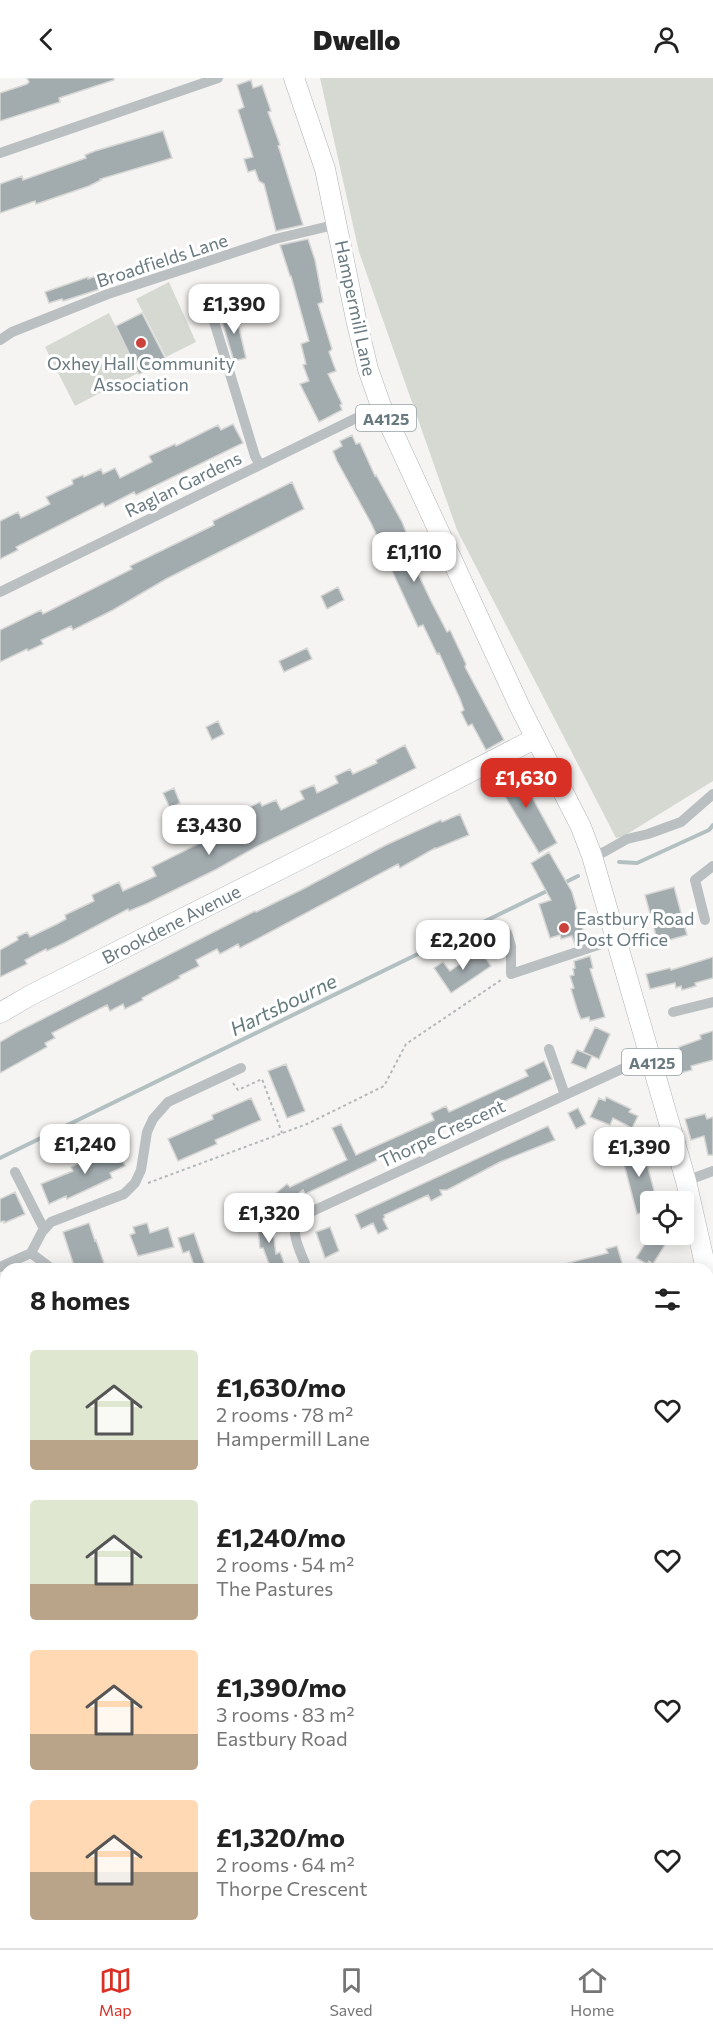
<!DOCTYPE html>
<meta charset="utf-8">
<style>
body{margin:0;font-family:Commissioner,sans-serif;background:#f6f6f6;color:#222;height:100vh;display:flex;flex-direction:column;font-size:22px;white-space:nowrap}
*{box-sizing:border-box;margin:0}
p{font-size:20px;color:#767676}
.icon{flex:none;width:33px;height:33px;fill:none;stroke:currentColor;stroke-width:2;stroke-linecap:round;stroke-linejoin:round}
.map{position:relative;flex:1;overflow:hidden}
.details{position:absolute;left:0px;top:1185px;width:714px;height:686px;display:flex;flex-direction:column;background:#fff;border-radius:18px 18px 0 0;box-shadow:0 3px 15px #0003}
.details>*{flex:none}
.tools{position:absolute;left:640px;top:1113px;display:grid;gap:12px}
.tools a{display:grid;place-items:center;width:54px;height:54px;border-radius:6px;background:#fff;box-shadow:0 3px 15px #0003;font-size:30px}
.price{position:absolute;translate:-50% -51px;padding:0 14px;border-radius:12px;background:#fff;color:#222;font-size:20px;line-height:39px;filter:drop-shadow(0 2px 3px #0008)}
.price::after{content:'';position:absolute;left:50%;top:36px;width:18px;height:14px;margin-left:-9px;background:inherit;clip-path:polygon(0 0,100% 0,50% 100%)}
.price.current{background:#d93025;color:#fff}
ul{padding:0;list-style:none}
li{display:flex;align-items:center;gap:18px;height:150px;padding:0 30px}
li span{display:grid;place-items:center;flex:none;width:168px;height:120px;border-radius:6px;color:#555}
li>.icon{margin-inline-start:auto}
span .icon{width:72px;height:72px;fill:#fffc;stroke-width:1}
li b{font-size:26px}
h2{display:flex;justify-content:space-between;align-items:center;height:72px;padding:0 30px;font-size:26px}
header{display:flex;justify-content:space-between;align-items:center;height:78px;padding:0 30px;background:#fff;font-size:27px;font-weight:800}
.tabs{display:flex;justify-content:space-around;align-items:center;height:84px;border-top:2px solid #e0e0e0;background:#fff;font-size:16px;color:#767676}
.tabs a{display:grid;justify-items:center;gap:3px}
.tabs .current{color:#d93025}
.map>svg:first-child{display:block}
.green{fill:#d6d9d2}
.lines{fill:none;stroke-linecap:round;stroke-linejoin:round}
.stream{stroke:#b3c0c2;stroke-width:4}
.building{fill:#a2abae;stroke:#d6d6d4;stroke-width:1.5}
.major-casing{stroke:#aeb3b5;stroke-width:21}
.path{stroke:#b4b8ba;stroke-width:2;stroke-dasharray:3 3;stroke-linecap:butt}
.minor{stroke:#babfc1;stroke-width:10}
.major{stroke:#fff;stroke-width:20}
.poi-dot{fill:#cb423c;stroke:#fff;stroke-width:2}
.labels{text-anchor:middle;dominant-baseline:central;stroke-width:6;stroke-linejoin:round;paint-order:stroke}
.shield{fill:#fff;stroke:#95a1a5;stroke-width:1.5}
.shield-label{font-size:16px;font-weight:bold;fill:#68797f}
.street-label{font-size:18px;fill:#68797f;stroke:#fff}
.poi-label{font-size:18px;fill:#68797f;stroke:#fff}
.water-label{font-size:20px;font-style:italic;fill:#637a7b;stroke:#fff}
</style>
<header><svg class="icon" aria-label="back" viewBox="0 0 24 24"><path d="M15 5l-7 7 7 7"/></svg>Dwello<svg class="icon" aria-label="person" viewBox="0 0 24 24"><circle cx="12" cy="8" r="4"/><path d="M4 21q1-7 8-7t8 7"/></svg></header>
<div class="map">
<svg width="713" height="1870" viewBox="0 0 713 1870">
<rect width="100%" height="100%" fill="#f5f4f2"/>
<path class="green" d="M320 0H713V703L624 758 616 760 457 452 359 174Z
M169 204 196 264 166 279 136 221Z
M109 235 138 295 75 328 45 269Z"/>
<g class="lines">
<path class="stream" d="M619 784 637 785 709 752 713 747
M564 805 578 798
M0 1080 549 812"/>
</g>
<path class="building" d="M27 0H114V2L59 20 60 24 0 43V15L27 6 29 4Z
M251 2 253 10 262 7 271 33 268 34 280 67 278 68 280 73 303 147 276 153 264 106 259 103 255 92 248 94 244 81 253 79 238 32 244 29 237 7Z
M163 53 172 80 100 101 101 102 89 108 36 126 35 123 0 135V106L22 98 23 102 86 80 85 77 95 73Z
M308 161 315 182 323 224 318 226 332 271 329 274 336 293 328 296 342 326 340 327 342 332 319 344 300 306 309 303 303 287 306 286 301 266 309 263 291 198H290L280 167Z
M96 198 100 211 63 223 62 221 49 225 45 214 88 199V201Z
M235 233 246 280 234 283 220 237Z
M142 235 166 282 139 296 116 248Z
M233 346 243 365 136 417 134 414 105 429 103 425 16 469 18 472 0 481V443L18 434 21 440 50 426 46 419 73 406 72 402 83 397 84 399 101 391 103 396 115 390 120 400 152 384 149 378 175 366 176 368 218 347 221 352Z
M352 357 356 366 360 365 375 398 376 397 402 444 410 464 412 463 419 478V482L413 485 431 523 447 554 450 552 466 586 465 589 504 662 486 672 472 646 468 648 461 634 464 632 460 621 439 575 437 576 423 547 418 549 388 484 386 485 381 474 384 473 371 445 337 383 333 373 342 368 340 363Z
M292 404 304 431 166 501 113 532 73 552 71 548 41 562 43 566 28 573 27 571 0 584V552L41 532 43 536 132 491 130 488 214 447 213 443Z
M338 509 344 522 327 531 321 518Z
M307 570 312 581 284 594 279 583Z
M218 643 224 656 212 662 206 649Z
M405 667 416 690 256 769 217 791 146 826 129 833 128 831 64 865 47 873 46 871 25 882 27 886 0 899V872L18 862 17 859 27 854 30 859 57 846 66 841 65 837 94 823 92 817 119 804 123 813 156 798 152 789 208 761 210 765 231 755 228 749 240 744 236 736 260 724 262 728 276 722 281 732 304 721 300 713 314 707 317 715 338 705 335 698 350 691 353 696 377 685 376 682Z
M515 688 557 765 539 775 497 705 500 703 497 698Z
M174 710 180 725 170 730 163 715Z
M460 736 469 757 435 771V770L400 790 398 786 240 870 238 866 220 876 217 871 196 882 199 888 179 898 180 900 142 920 143 922 125 931 123 926 110 933 107 927 81 940 52 955 55 960 45 965 47 969 0 995V964L17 954 255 833 256 834 301 812 386 767 441 742 442 744Z
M549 774 572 814 586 863 575 867 572 858 561 861 560 857 550 860 539 826 551 822 531 785Z
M674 809 687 857 658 865 645 817Z
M480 872 491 888 451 915 434 890 443 884 450 893Z
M590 878 593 890 590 891 605 939 590 943 589 939 581 941 578 934 571 911 574 910 570 898 574 897 573 891 575 890 574 883Z
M713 879V900L695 905 696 908 682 912 681 908 676 910 675 905 650 911 646 896 670 890 671 892Z
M595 949 610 956 599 981 583 974Z
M713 953V982L691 988 692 992 680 995 674 973 679 972V969L701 961 700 957Z
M577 972 592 978 586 991 571 985Z
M544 983 552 1001 305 1116 303 1112 274 1135 265 1124 287 1106 290 1109 347 1082 332 1050 341 1046 356 1077 434 1042 431 1035 446 1028 449 1034 528 998 525 992Z
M286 986 305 1033 287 1040 268 993Z
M606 1019 631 1031 629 1034 638 1038 632 1050 613 1040 610 1047 590 1039 599 1020 605 1023Z
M251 1020 261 1042 215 1062 217 1066 178 1083 168 1061 213 1041 212 1037Z
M578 1030 586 1046 576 1051 568 1035Z
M705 1036 707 1041 713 1039V1077H708L704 1058 691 1062 685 1041Z
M548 1048 555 1062 500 1084 447 1112H440L442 1117 431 1123 428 1117 384 1137 385 1139 383 1141 388 1151 378 1156 373 1145 361 1151 355 1137Z
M635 1064 636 1069 642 1067 657 1124H651V1132L637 1136 624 1086 628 1085 624 1067Z
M115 1065 125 1088 110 1095 112 1100 67 1121 66 1118 49 1126 41 1106 73 1093 71 1089 101 1075 100 1072Z
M15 1114 25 1136 4 1145V1143L0 1144V1121Z
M271 1139 276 1176 280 1174 286 1191H271L263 1170H260L257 1141Z
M89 1145 95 1163 96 1162 106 1191H75L63 1154Z
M147 1145 150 1155 168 1149 174 1169 138 1178 130 1157 135 1155 133 1149Z
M330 1149 339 1173 325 1180 316 1154Z
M194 1155 205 1187 195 1190 189 1173 183 1175 178 1160Z
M651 1156H658L668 1162 653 1186 649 1183 647 1186 636 1180Z
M617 1168 623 1188 613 1191H561L560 1187 608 1175 606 1171Z"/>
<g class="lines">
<defs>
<path id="major" d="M294 0 325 91 356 241 368 291 381 328 519 627 581 749 592 778 686 1103 706 1191
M0 935 31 917 354 754 536 660
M708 1207 713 1287
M713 1390 710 1506 713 1570"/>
</defs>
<use href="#major" class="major-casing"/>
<path class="path" d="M233 1005 238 1012 262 1001 282 1055
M148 1105 307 1046 384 1008 406 966 501 902"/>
<path class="minor" d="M0 75 218 0
M213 240 255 378 260 387
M0 262 12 254 108 216 275 161 338 146
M0 514 381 328
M592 778 604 774 627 761 648 756 681 744 713 716
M705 842 695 802 713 788
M507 855 511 868V896L616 861
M673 934 713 924
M549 971 565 1017
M15 1094 44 1151
M686 1103 713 1093
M31 1175 42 1154 51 1144 124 1116 135 1105 141 1092 147 1054 153 1041 168 1024 241 990
M31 1175 52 1191
M0 1189 31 1175
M307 1191C301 1173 285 1150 304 1137L650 978
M0 1405 6 1404
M0 1700 6 1704
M708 1738 713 1739
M32 1864 38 1870
M269 1864 278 1870
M502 1864 511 1870
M68 1870 71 1864
M220 1870 224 1864
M307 1870 310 1864"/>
<use href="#major" class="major"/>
</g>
<g class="poi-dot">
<circle cx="141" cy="265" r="6"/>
<circle cx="564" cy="850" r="6"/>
</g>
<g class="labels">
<g class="shield">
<rect x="356" y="327" width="60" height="26" rx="4.5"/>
<rect x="622" y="971" width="60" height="26" rx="4.5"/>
</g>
<g class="shield-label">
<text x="386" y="340">A4125</text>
<text x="652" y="984">A4125</text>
</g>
<g class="street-label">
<text transform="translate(162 182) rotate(-18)">Broadfields Lane</text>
<text transform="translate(356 230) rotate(78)">Hampermill Lane</text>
<text transform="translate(183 406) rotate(-26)">Raglan Gardens</text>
<text transform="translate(171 846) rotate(-27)">Brookdene Avenue</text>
<text transform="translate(442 1055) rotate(-25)">Thorpe Crescent</text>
</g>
<g class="poi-label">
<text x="141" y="285">Oxhey Hall Community<tspan x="141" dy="21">Association</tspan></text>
<text x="576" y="840" text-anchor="start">Eastbury Road<tspan x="576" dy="21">Post Office</tspan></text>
</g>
<g class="water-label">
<text transform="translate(283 926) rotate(-26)">Hartsbourne</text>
</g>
</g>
</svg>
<div class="tools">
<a><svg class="icon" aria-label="locate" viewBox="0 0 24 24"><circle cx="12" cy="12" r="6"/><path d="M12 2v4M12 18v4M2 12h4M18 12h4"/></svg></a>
</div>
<b class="price" style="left:234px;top:257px">£1,390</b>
<b class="price" style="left:414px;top:505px">£1,110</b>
<b class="price current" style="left:526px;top:731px">£1,630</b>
<b class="price" style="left:209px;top:778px">£3,430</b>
<b class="price" style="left:463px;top:893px">£2,200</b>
<b class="price" style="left:85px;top:1097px">£1,240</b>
<b class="price" style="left:639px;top:1100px">£1,390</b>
<b class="price" style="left:269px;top:1166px">£1,320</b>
<section class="details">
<h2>8 homes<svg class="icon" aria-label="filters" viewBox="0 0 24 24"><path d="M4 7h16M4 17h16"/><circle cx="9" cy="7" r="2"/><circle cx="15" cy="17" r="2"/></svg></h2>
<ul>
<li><span style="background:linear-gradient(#dfe7d0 75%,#b9a48a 0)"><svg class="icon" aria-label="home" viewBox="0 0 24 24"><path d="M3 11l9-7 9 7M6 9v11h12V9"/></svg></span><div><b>£1,630/mo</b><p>2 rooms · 78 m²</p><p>Hampermill Lane</p></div><svg class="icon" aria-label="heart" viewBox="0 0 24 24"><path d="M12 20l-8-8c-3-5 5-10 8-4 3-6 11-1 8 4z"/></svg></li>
<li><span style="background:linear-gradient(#dfe7d0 70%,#b9a48a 0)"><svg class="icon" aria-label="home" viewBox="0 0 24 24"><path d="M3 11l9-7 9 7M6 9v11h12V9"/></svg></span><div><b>£1,240/mo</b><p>2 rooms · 54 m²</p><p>The Pastures</p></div><svg class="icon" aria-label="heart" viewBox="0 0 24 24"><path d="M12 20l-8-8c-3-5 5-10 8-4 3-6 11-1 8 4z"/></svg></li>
<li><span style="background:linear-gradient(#ffd9b3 70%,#b9a48a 0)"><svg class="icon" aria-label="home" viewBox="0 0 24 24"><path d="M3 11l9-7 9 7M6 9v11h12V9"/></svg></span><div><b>£1,390/mo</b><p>3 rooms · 83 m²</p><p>Eastbury Road</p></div><svg class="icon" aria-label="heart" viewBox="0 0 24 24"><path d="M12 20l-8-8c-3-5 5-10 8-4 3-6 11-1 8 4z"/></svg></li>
<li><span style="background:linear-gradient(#ffd9b3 60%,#b9a48a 0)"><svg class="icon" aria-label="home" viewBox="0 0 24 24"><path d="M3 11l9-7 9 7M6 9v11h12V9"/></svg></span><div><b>£1,320/mo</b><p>2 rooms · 64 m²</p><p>Thorpe Crescent</p></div><svg class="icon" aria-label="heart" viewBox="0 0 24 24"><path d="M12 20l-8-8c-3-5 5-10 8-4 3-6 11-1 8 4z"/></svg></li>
</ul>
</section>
</div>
<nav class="tabs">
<a class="current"><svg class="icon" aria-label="map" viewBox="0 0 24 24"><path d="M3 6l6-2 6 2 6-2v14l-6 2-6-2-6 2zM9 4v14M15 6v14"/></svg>Map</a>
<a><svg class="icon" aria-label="saved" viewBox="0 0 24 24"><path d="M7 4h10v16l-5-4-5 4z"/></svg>Saved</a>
<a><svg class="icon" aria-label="home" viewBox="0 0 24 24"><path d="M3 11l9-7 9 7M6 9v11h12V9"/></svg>Home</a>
</nav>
